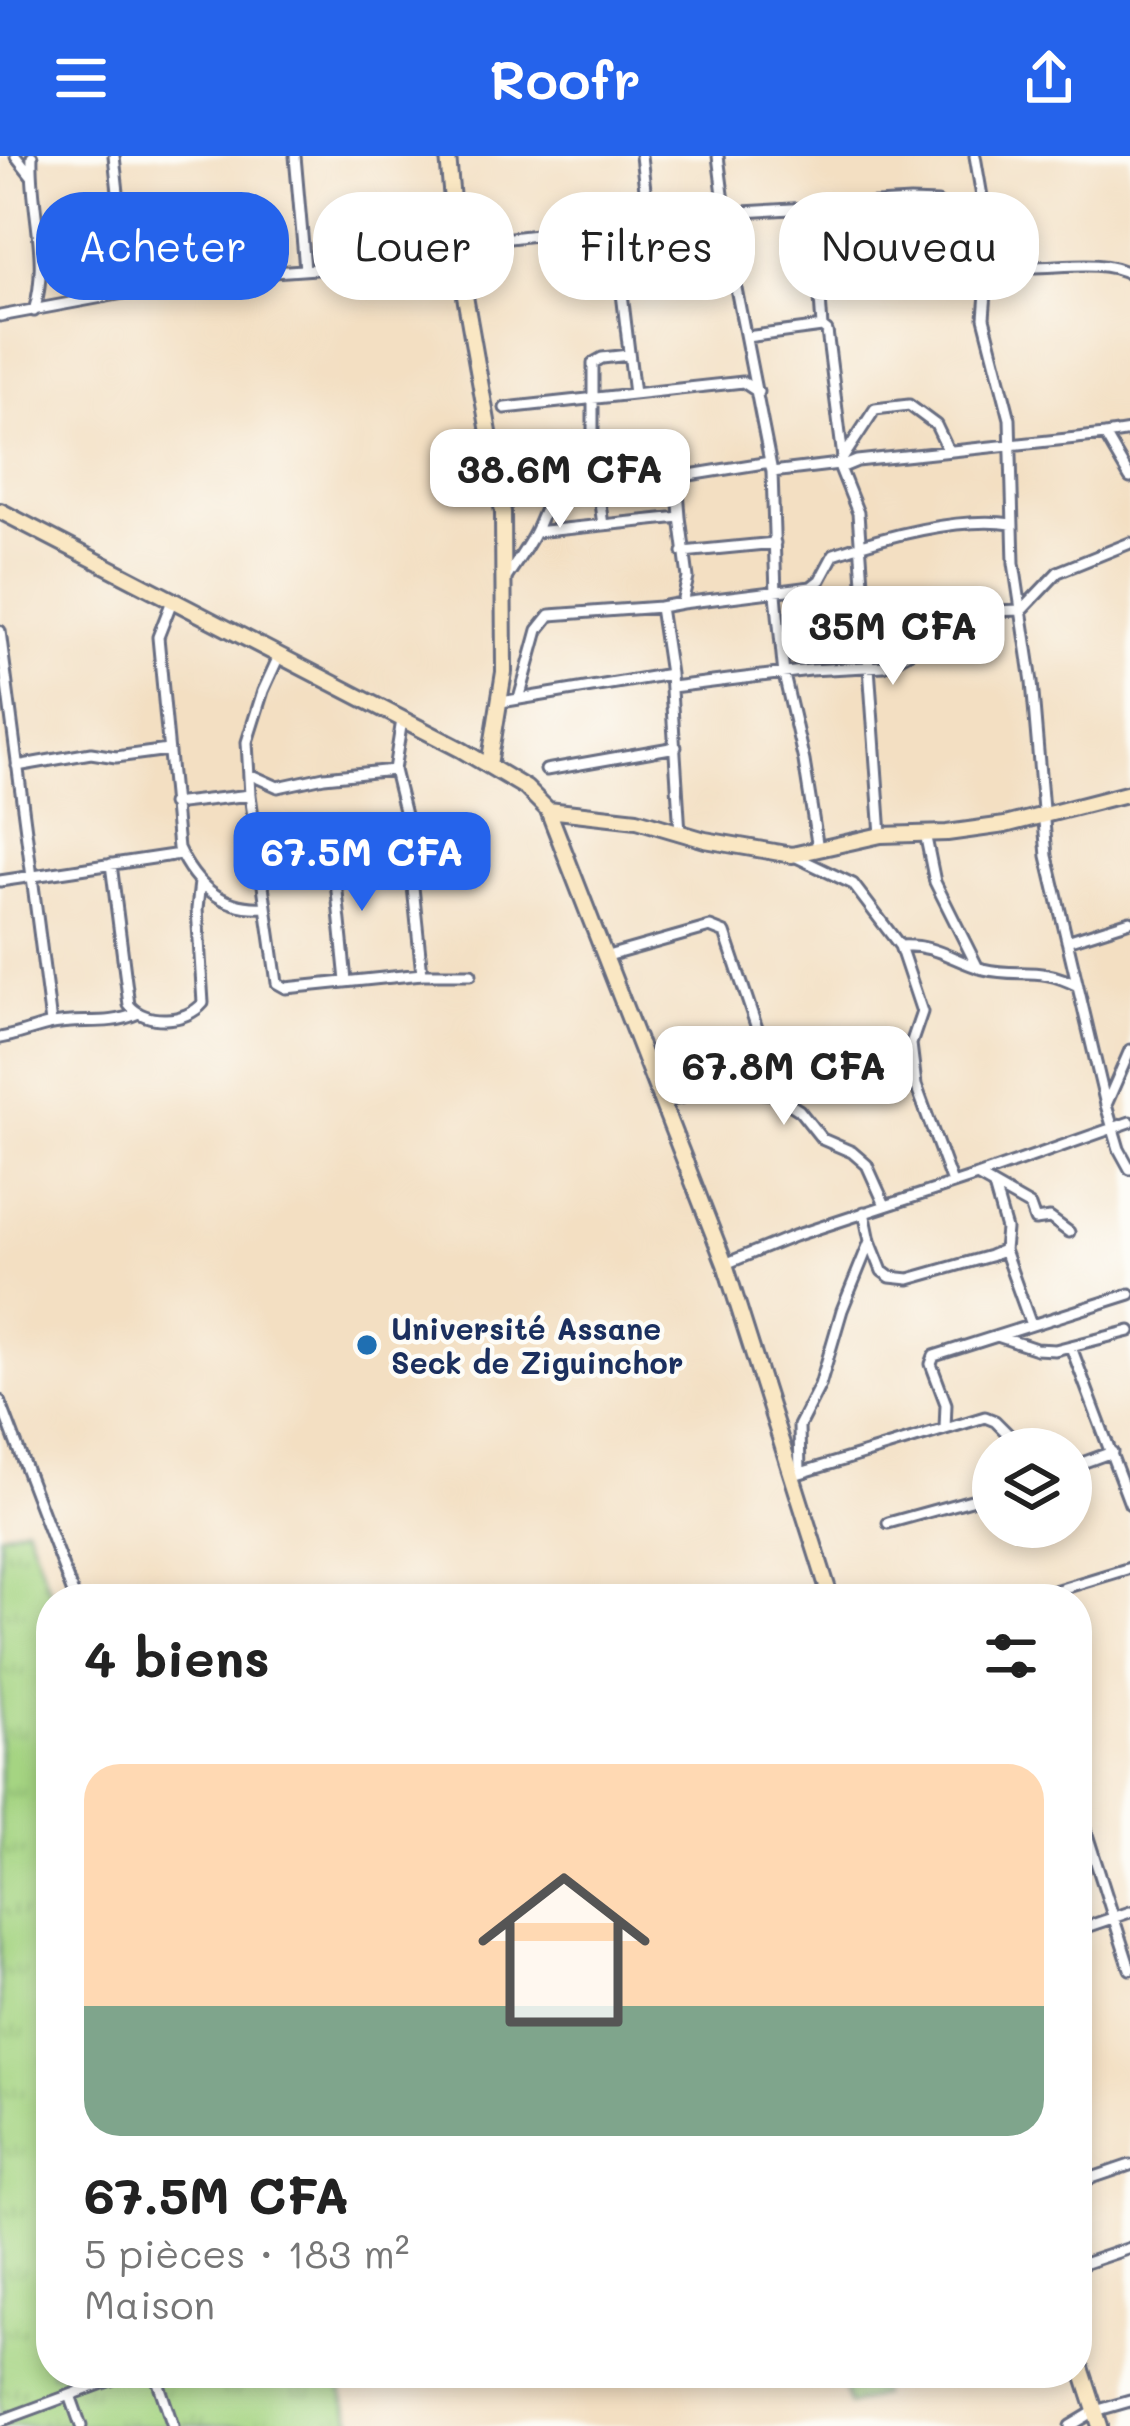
<!DOCTYPE html>
<html lang="fr">
<meta charset="utf-8">
<style>
body{margin:0;font-family:Mali,sans-serif;background:#f6f6f6;color:#222;height:100vh;display:flex;flex-direction:column;font-size:45px;white-space:nowrap}
*{box-sizing:border-box;margin:0}
p{font-size:39px;color:#767676}
.icon{flex:none;width:66px;height:66px;fill:none;stroke:currentColor;stroke-width:2;stroke-linecap:round;stroke-linejoin:round}
.map{position:relative;flex:1;overflow:hidden}
.drawer{position:absolute;left:36px;top:1428px;width:1056px;height:804px;display:flex;flex-direction:column;background:#fff;border-radius:48px;box-shadow:0 6px 18px #0003}
.drawer>*{flex:none}
.banner{position:absolute;left:36px;top:36px;width:1059px;height:108px;display:flex;gap:24px}
.tools{position:absolute;left:972px;top:1272px;display:grid;gap:24px}
.tools a{display:grid;place-items:center;width:120px;height:120px;border-radius:50%;background:#fff;box-shadow:0 6px 18px #0003;font-size:60px}
.price{position:absolute;translate:-50% -102px;padding:0 27px;border-radius:24px;background:#fff;color:#222;font-size:39px;line-height:78px;filter:drop-shadow(0 3px 6px #0008)}
.price::after{content:'';position:absolute;left:50%;top:72px;width:36px;height:27px;margin-left:-18px;background:inherit;clip-path:polygon(0 0,100% 0,50% 100%)}
.price.current{background:#2563eb;color:#fff}
ul{padding:0;list-style:none}
li{display:grid;align-content:center;gap:24px;height:636px;padding:0 48px}
li span{display:grid;place-items:center;height:372px;border-radius:36px;color:#555}
li>.icon{margin-inline-start:auto}
span .icon{width:216px;height:216px;fill:#fffc;stroke-width:1}
li b{font-size:51px}
h2{display:flex;justify-content:space-between;align-items:center;height:144px;padding:0 48px;font-size:51px}
.pill{padding:0 42px;border-radius:48px;background:#fff;box-shadow:0 6px 18px #0003;font-size:42px;line-height:108px}
.pill.current{background:#2563eb;color:#fff}
header{display:flex;justify-content:space-between;align-items:center;height:156px;padding:0 48px;background:#2563eb;color:#fff;font-size:54px;font-weight:600}
.map>svg:first-child{display:block}
.grass{fill:url(#grass-tufts);stroke:#608270;stroke-width:3}
.lines{fill:none;stroke-linecap:round;stroke-linejoin:round}
.street-casing{stroke:#676d81;stroke-width:15}
.secondary-casing{stroke:#676d81;stroke-width:20}
.street{stroke:#fff;stroke-width:9}
.secondary{stroke:#fae7c3;stroke-width:14}
.poi-dot{fill:#1f6fb2;stroke:#fdfcf7;stroke-width:4.5}
.labels{text-anchor:middle;dominant-baseline:central;stroke-width:9;stroke-linejoin:round;paint-order:stroke}
.poi-label{font-size:30px;font-weight:bold;fill:#1b2f5e;stroke:#fdfcf7;text-anchor:start}
</style>
<header><svg class="icon" aria-label="menu" viewBox="0 0 24 24"><path d="M4 6h16M4 12h16M4 18h16"/></svg>Roofr<svg class="icon" aria-label="share" viewBox="0 0 24 24"><path d="M12 15V3M7 8l5-5 5 5M5 13v7h14v-7"/></svg></header>
<div class="map">
<svg width="1130" height="2270" viewBox="0 0 1130 2270">
<defs>
<pattern id="grass-tufts" width="24" height="20" patternUnits="userSpaceOnUse" patternTransform="scale(3)"><rect width="24" height="20" fill="#a5d482"/><path d="M3 7l-1-3M5 7V3M7 7l1-3M15 17l-1-3M17 17v-4M19 17l1-3" fill="none" stroke="#8db673"/></pattern>
</defs>
<rect width="100%" height="100%" fill="#fdfcf7"/>
<filter id="ink" filterUnits="userSpaceOnUse"><feTurbulence type="fractalNoise" baseFrequency=".00833" numOctaves="2"/><feDisplacementMap in="SourceGraphic" scale="24" xChannelSelector="R" yChannelSelector="G"/><feConvolveMatrix kernelMatrix="1 2 1 2 8 2 1 2 1" color-interpolation-filters="sRGB"/></filter>
<filter id="wash" filterUnits="userSpaceOnUse"><feTurbulence type="fractalNoise" baseFrequency=".004" numOctaves="4" result="noise"/><feDisplacementMap in="SourceGraphic" scale="48" xChannelSelector="R" yChannelSelector="G"/><feGaussianBlur stdDeviation="2.7" result="paint"/><feColorMatrix in="noise" values="0 0 0 0 0 0 0 0 0 0 0 0 0 0 0 0 0 1.4 0 .05"/><feComposite in="paint" operator="in"/></filter>
<g filter="url(#wash)">
<rect width="100%" height="100%" fill="#f3dfc2"/>
<path class="grass" d="M26 1370 53 1443 51 2217H335L354 2270H0V1378Z
M874 2217 881 2239 849 2249 842 2226Z"/>
</g>
<g filter="url(#ink)">
<g class="lines">
<defs>
<path id="street" d="M16 0 31 19
M32 0C30 53 50 103 34 155
M114 0 129 135
M295 0 305 113
M641 0 649 66
M718 0 734 122 772 316 776 438 784 519 804 605 818 693
M975 0 990 87 984 162 1010 263 1014 407 1032 526 1047 700 1106 949 1119 993 1130 1013
M614 70 634 238
M822 135 910 120 979 99
M0 160 216 120 360 110 484 85 725 57 910 46 938 47C952 63 961 88 980 100 1021 126 1089 95 1130 118
M822 171 827 175 843 302
M746 181 822 171 814 52
M505 252 743 226 758 236
M1105 279 1130 275
M772 316 839 308 875 253 909 249 936 269 948 294
M597 325 677 321
M603 369 593 297V207L602 202 629 199
M535 376 680 361 677 321 770 306
M683 396 775 387
M505 424C515 408 528 391 536 374 554 334 553 321 593 297
M172 445 158 481 178 692C195 729 223 754 265 751
M682 447 811 431 820 424 834 398C883 381 960 360 1012 368
M0 475 51 867
M279 500 263 535 247 586 250 639 277 827 286 832 422 818H471
M670 518 660 451 682 447 688 422 680 361
M672 531 810 514 884 510 974 460 990 455 1022 454 1058 416 1130 387
M519 543 538 474 550 459 660 451
M501 546 670 518 680 677
M402 564 394 614 406 663 422 818
M17 610 91 597 116 601 168 594
M546 614 676 591
M249 618 278 631 324 621 394 614
M172 648 250 639
M925 677 935 726 978 812
M881 679 858 357 840 312 857 305 1105 279 1130 322
M792 699 853 728 900 790 922 856 911 888 916 929 952 1027
M259 706 333 696 346 825
M111 708 129 849C146 869 186 867 203 847L197 753 200 726
M0 725 180 698
M1067 785 1130 765
M900 790C936 788 951 804 983 813 1020 822 1038 809 1078 830
M604 801 710 771 725 777 780 941
M0 882C18 879 31 873 48 869 78 861 106 871 136 858
M661 947 716 932 774 938 799 954 822 983 852 996 867 1009 885 1049
M1106 949 1130 894
M977 1020 1130 966
M870 1085 882 1115 890 1121 909 1123 990 1100 1004 1094 1006 1073 994 1031
M1004 1094 1031 1169
M725 1108 794 1080 977 1020 1030 1050 1035 1064 1050 1062 1069 1076
M997 1180 1036 1193 1055 1194 1130 1175
M1071 1191 1130 1348
M0 1245 75 1443
M945 1273 946 1248 931 1208 934 1200 1130 1138
M1071 1311 1112 1296
M800 1317 799 1270 820 1229 842 1154 870 1085 864 1056
M797 1318 985 1261 995 1265 1023 1293
M888 1367 993 1338
M1028 1443 1130 1412
M1077 1647 1130 1813
M1077 1774 1130 1756
M1077 2027 1130 2009
M1077 2110 1130 2092
M155 2217 173 2270
M70 2239 81 2270
M0 2265 130 2217
M1070 2270 1095 2255 1130 2245"/>
<path id="secondary" d="M448 0 456 89 503 356 504 516 489 609
M0 355 460 593 526 632 548 654 725 1108 831 1443
M548 654 637 664 705 684 792 699 881 679 947 677 1005 669 1130 637
M1077 2199 1100 2270"/>
</defs>
<use href="#street" class="street-casing"/>
<use href="#secondary" class="secondary-casing"/>
<use href="#street" class="street"/>
<use href="#secondary" class="secondary"/>
</g>
</g>
<circle class="poi-dot" cx="367" cy="1189" r="12"/>
<g class="labels">
<g class="poi-label">
<text x="391" y="1172">Université Assane<tspan x="391" dy="34">Seck de Ziguinchor</tspan></text>
</g>
</g>
</svg>
<div class="tools">
<a><svg class="icon" aria-label="layers" viewBox="0 0 24 24"><path d="M12 4l9 5-9 5-9-5zM3 14l9 5 9-5"/></svg></a>
</div>
<b class="price" style="left:560px;top:375px">38.6M CFA</b>
<b class="price" style="left:893px;top:532px">35M CFA</b>
<b class="price current" style="left:362px;top:758px">67.5M CFA</b>
<b class="price" style="left:784px;top:972px">67.8M CFA</b>
<div class="banner">
<a class="pill current">Acheter</a>
<a class="pill">Louer</a>
<a class="pill">Filtres</a>
<a class="pill">Nouveau</a>
</div>
<section class="drawer">
<h2>4 biens<svg class="icon" aria-label="filters" viewBox="0 0 24 24"><path d="M4 7h16M4 17h16"/><circle cx="9" cy="7" r="2"/><circle cx="15" cy="17" r="2"/></svg></h2>
<ul>
<li><span style="background:linear-gradient(#ffd9b3 65%,#7fa58c 0)"><svg class="icon" aria-label="home" viewBox="0 0 24 24"><path d="M3 11l9-7 9 7M6 9v11h12V9"/></svg></span><div><b>67.5M CFA</b><p>5 pièces · 183 m²</p><p>Maison</p></div></li>
</ul>
</section>
</div>
